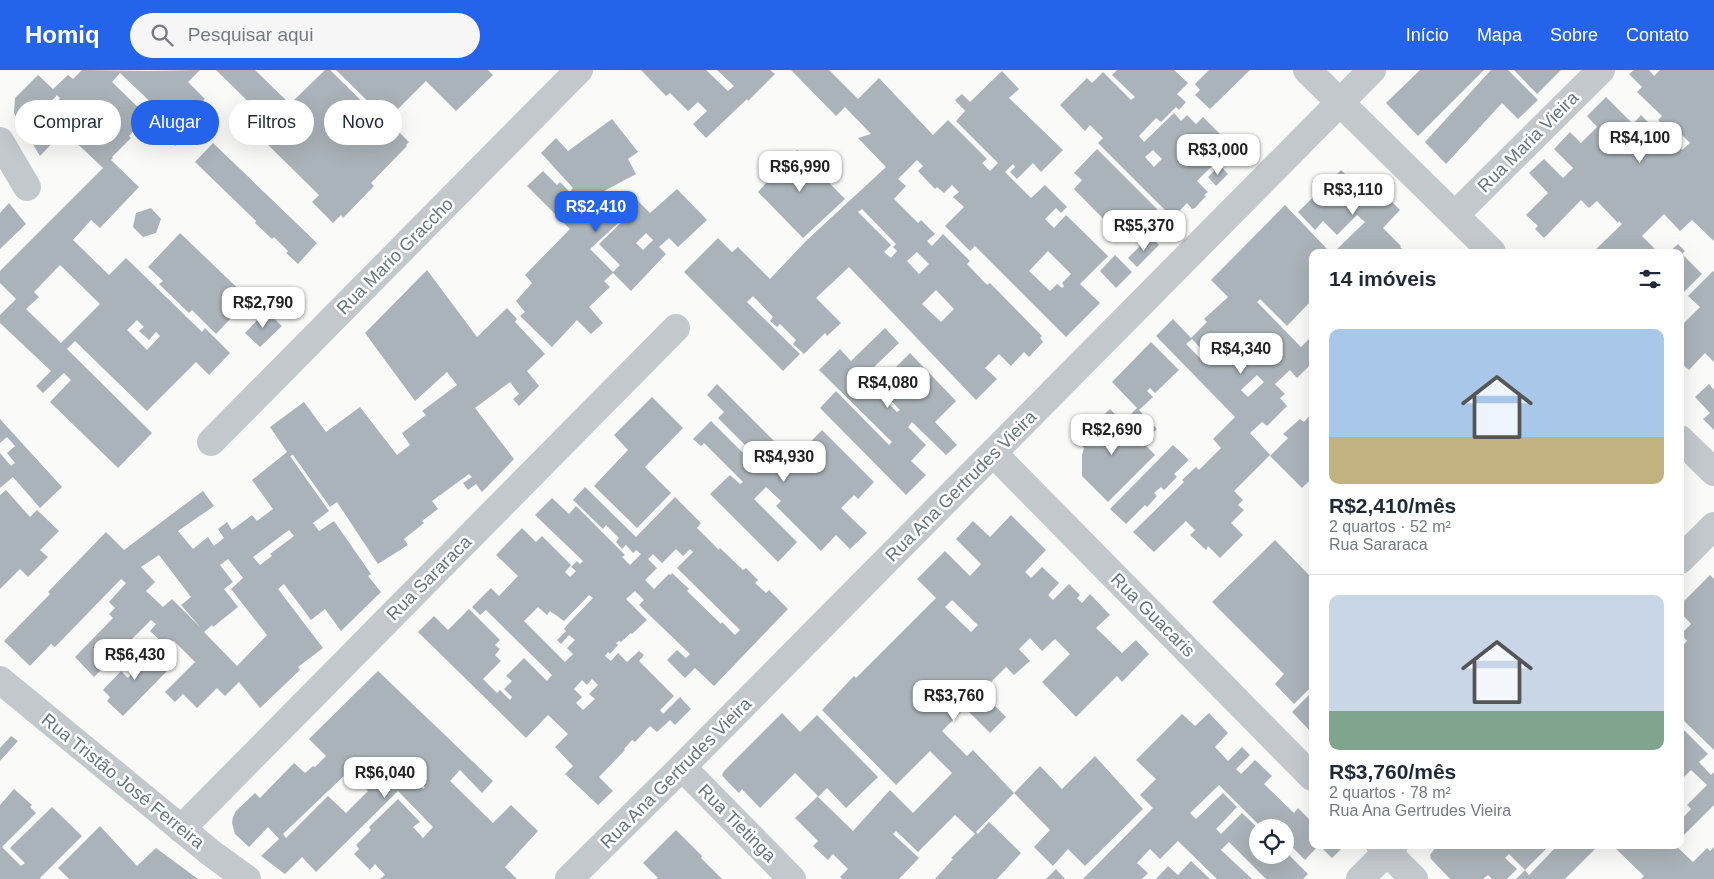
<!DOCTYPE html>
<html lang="pt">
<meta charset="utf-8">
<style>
body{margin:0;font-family:Arial,sans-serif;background:#f6f6f7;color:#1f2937;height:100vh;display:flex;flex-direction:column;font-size:19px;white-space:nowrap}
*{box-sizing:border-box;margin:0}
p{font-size:16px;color:#747a83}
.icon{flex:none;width:28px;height:28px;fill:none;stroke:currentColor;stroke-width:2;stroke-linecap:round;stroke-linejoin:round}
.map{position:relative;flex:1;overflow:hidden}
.side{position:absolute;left:1309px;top:179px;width:375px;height:600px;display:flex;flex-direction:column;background:#fff;border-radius:10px;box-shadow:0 5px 20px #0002}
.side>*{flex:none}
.banner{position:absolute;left:15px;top:30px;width:475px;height:45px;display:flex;gap:10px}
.fabs{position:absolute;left:1249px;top:749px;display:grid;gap:10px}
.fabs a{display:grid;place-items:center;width:45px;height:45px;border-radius:50%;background:#fff;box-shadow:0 5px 20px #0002;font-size:25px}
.price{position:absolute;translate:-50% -42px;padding:0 11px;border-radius:10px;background:#fff;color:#222;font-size:16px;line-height:32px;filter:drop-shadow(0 1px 2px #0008)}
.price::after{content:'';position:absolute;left:50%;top:30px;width:15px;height:11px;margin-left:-8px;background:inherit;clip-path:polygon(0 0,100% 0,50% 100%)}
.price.selected{background:#2563eb;color:#fff}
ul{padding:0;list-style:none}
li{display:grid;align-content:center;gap:10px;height:265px;padding:0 20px}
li+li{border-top:1px solid #e0e1e3}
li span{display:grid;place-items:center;height:155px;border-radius:10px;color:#555}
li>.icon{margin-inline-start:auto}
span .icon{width:90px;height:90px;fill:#fffc;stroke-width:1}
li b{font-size:21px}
h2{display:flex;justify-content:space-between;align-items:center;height:60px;padding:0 20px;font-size:21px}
.chip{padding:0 18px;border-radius:22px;background:#fff;box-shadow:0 5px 20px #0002;font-size:18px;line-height:45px}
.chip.selected{background:#2563eb;color:#fff}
header{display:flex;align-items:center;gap:30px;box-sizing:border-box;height:70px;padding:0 25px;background:#2563eb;color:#fff}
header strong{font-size:24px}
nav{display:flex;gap:28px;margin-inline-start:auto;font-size:18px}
.search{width:350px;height:45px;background:#f6f6f7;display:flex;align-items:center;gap:12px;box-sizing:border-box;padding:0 18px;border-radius:28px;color:#747a83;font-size:19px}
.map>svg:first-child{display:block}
.building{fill:#aab3b9;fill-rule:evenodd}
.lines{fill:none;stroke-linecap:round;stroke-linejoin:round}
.minor{stroke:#c3c8cc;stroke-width:28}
.labels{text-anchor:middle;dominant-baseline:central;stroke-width:5;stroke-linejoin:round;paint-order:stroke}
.street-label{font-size:18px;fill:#657683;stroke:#fff}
</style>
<header>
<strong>Homiq</strong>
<div class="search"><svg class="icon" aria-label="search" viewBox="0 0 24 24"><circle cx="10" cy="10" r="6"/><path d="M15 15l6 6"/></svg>Pesquisar aqui</div>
<nav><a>Início</a><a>Mapa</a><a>Sobre</a><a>Contato</a></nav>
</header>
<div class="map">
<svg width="1714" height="809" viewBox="0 0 1714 809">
<rect width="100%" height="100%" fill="#fafaf8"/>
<path class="building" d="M82 0 149 1 200 0 188 12 205 29 184 51 194 60 184 71 182 68 175 76 149 51 160 41 120 3 112 12 147 46 129 66 131 68 112 87 113 88 111 90 139 117 100 158 91 150 73 170 109 205 126 188 202 262 205 258 230 283 209 305 196 292 147 341 75 271 67 279 152 363 118 398 50 332 71 310 64 303 43 323 36 316 51 301 0 253V245L16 229 0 213V201L103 98 64 61 40 86 14 43 15 28 38 5 53 19 68 5 73 9ZM57 25 60 28 46 44 43 41ZM60 195 100 234 61 273 26 239 39 227 34 222ZM137 250 144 257 139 261 149 270 156 262 160 266 147 280 127 260Z
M216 0H255L290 34 325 0H330L391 60 394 57 409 72 406 75 407 76 371 113 374 116 343 148 341 145 333 153 312 132 319 125 265 72 277 60Z
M336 0H488L493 5 456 41 426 11 387 50Z
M641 0H706L728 21 734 16 717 0H770L775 4 748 31 747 29 706 68 693 54 707 41 698 32 688 41 670 23 666 26Z
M791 0H829L858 29 879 8 933 65 948 50 987 89 982 93 990 101 998 93 956 51 965 41 955 30 962 24 970 32 1002 1 1019 19 1009 28 1063 80 1041 102 1033 93 1017 109 1010 102 1015 97 1013 94 1005 102 1031 128 1045 115 1067 137 1061 143 1056 138 1045 149 1054 158 1066 145 1108 186 1080 214 1100 233 1066 267 975 176 970 181 945 156 964 137 953 127 959 122 952 115 944 123 937 117 935 119 918 101 923 96 917 90 898 109 906 116 894 129 918 153 921 150 935 164 927 171 932 176 943 164 970 191 967 194 987 215 990 213 1042 266 1040 268 1043 272 1029 287 1024 282 1011 296 999 284 985 298 997 309 976 330 849 197 816 228 841 253 827 266 825 263 804 284 793 274 796 270 780 254 777 257 770 251 773 247 753 226 747 232 800 284 783 301 684 202 718 168 732 182 738 177 770 209 806 171 886 97 858 68 871 64 845 37 836 46ZM862 139 896 174 893 177 897 181 891 188 884 182 891 175 858 142ZM1048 181 1071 204 1062 213 1064 216 1062 218 1057 214 1050 221 1029 201ZM917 182 929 194 919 204 907 191ZM936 220 954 239 941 252 922 234Z
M1117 0H1174L1188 13 1177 24 1186 32 1179 40 1176 37 1161 52 1156 48 1139 66 1144 72 1174 43 1181 51 1187 45 1196 54 1203 47 1232 76 1197 111 1208 122 1204 125 1206 126 1195 138 1192 139 1187 133 1173 148 1098 73 1103 68 1090 55 1085 61 1060 35 1087 8 1092 13 1103 2 1131 30 1135 27 1112 5ZM1153 80 1162 89 1154 97 1145 87Z
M1209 0H1250L1210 39 1195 25 1200 20 1195 14Z
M1420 0H1484L1418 66 1386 33Z
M1491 0H1508L1538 30 1518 49 1502 33 1446 94 1425 72Z
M1514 0H1561L1537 24Z
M1634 0H1649L1654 6 1660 0H1714V171L1692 150 1680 161 1664 144 1642 166 1655 179 1651 182H1593L1622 154 1619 151 1618 153 1597 131 1589 138 1581 130 1544 168 1535 159 1538 156 1526 145 1548 123 1529 103 1544 89 1563 108 1573 98 1554 79 1570 62 1581 73 1597 57 1587 46 1606 27 1633 54 1641 45 1658 62 1662 59 1682 80 1690 73 1670 53 1665 58 1658 50 1662 46 1637 22 1642 17 1629 4Z
M612 49 638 82 628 89 636 104 604 121 626 143 638 131 650 143 677 119 707 150 678 177 669 168 659 177 666 184 631 221 613 203 604 211 610 217 589 237 603 253 591 264 577 250 552 277 520 246 525 242 516 231 532 213 525 205 570 159 527 116 543 101 557 115 560 112 586 139 587 138 571 120 573 118 541 83 556 68 568 81ZM628 144 629 145 599 174 620 195 613 202 590 179ZM646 163 653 170 643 180 636 173Z
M213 73 317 173 298 194 286 183 288 181 274 167 272 169 255 153 256 151 195 92Z
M1097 79 1157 139 1126 172 1074 119 1082 110 1074 103Z
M797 80 845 129 803 168 758 122 775 103 760 88 766 83 795 112 797 110 781 95Z
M1220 95 1228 104 1216 116 1208 107Z
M1341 100 1372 130 1381 121 1400 140 1383 158 1401 176 1400 177 1406 182H1334L1365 152 1357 145 1337 165 1323 151 1315 160 1298 142Z
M9 133 26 154 0 179V143Z
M1285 135 1330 182H1312V232L1311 231 1287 256 1260 229 1257 232 1301 277 1312 266V293L1297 308 1290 300 1275 314 1285 324 1280 328 1287 336 1267 356 1262 352 1250 363 1270 385 1234 421 1243 430 1238 435 1244 440 1231 453 1243 465 1220 488 1208 476 1206 480 1190 465 1195 460 1186 451 1154 482 1133 462 1184 412 1182 410 1196 397 1199 400 1221 378 1213 369 1235 347 1156 266 1173 249 1192 269 1186 274 1201 289 1206 284 1191 268 1207 252 1204 249 1228 227 1211 210ZM1257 305 1264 312 1248 327 1241 320Z
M151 138 161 149 156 163 143 167 133 157 136 143Z
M180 163 249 229 216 264 192 240 189 243 159 214 163 211 148 197Z
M1150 166 1159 175 1137 197 1128 188Z
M1678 174 1685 181 1682 184 1702 204 1680 226V182H1669Z
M1115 185 1132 202 1116 218 1100 201Z
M427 200 477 267 507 238 517 249 515 252 545 284 527 301 539 316 519 336 513 329 519 324 510 312 475 338 514 389 482 422 476 414 468 420 463 413 472 407 469 404 432 431 438 439 422 451 424 453 404 469 408 475 378 494 337 432 330 437 293 385 290 386 329 441 313 453 319 461 334 451 371 504 368 506 381 522 341 561 325 539 311 550 284 514 278 519 323 578 298 597 300 600 260 638 239 612 225 626 217 618 197 638 183 624 175 632 165 622 195 592 174 571 168 578 150 561 156 554 151 550 94 607 75 587 113 548 109 544 115 538 109 532 126 513 121 509 55 577 51 574 30 596 4 571 50 524 48 522 106 462 124 480 203 421 214 436 178 461 193 479 208 467 214 476 224 468 218 459 227 452 232 460 252 445 257 451 273 439 252 410 287 382 270 357 304 332 326 362 360 337 397 385 410 375 402 363 426 345 422 341 457 315 447 302 415 331 365 263ZM289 460 294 466 270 484 272 486 260 495 253 487ZM159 485 191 527 181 535 201 558 172 529 163 537 146 521 155 512 141 497ZM228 489 243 508 231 519 267 565 237 596 204 562 212 555 213 557 238 537 224 519 233 512 220 495Z
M1713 201 1714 202V292L1705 283 1689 300 1680 292V251L1683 254 1700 237 1688 226Z
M266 241 282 256 260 277 245 263Z
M885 258 899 273 873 298 884 309 910 283 956 331 935 352 957 375 946 385 912 352 908 357 926 375 911 391 926 405 906 425 820 338 836 321 889 375 892 372 819 300 840 279 851 291ZM881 320 900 340 897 342 878 323Z
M1151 272 1179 300 1155 323 1150 318 1147 321 1153 327 1139 340 1157 359 1147 368 1127 348 1137 338 1112 312Z
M717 314 793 390 822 360 874 412 858 429 854 425 841 438 867 463 850 479 836 465 821 481 776 436 781 431 766 417 754 429 797 472 778 492 710 424 730 405 740 414 743 412 704 373 701 376 693 369 711 351 747 387 752 382 718 348 724 342 707 325Z
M1709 314 1714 320V360L1703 349 1710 343 1695 327Z
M652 327 683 358 645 397 671 423 637 458 594 416 628 380 614 365Z
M1110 339 1155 385 1108 432 1082 406V385L1084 378 1080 374 1093 362 1090 358Z
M1312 343V408L1302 418 1270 386 1288 368 1283 364 1300 349 1304 352Z
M0 349 62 417 40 438 13 407 0 418V383L11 396 15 393 7 383 15 376 7 367 0 373Z
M1173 375 1189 390 1174 404 1177 407 1164 420 1161 417 1154 423 1157 426 1147 437 1145 435 1126 454 1110 439Z
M585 417 636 467 675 427 701 453 697 458 719 480 720 478 743 500 746 498 758 510 755 513 766 523 769 520 788 539 714 616 695 598 685 608 667 590 677 580 686 588 690 584 639 535 644 530 635 521 626 529 647 550 632 564 631 563 621 572 619 571 616 573 618 575 610 584 608 582 605 586 611 591 618 583 627 592 639 581 644 585 639 591 674 626 660 640 663 644 680 627 691 639 675 655 670 650 657 662 650 656 635 672 632 670 624 679 625 680 599 707 613 721 598 735 565 704 573 696 555 677 568 664 548 645 526 668 418 562 434 546 448 560 469 539 500 570 495 575 500 579 495 585 501 591 483 609 497 623 500 620 510 630 512 627 504 619 512 611 506 606 524 588 547 611 552 605 486 540 480 545 472 537 491 518 499 526 518 506 496 485 522 458 536 472 542 466 571 495 565 502 570 507 576 501 571 497 577 491 580 494 583 491 535 445 552 428 569 444 576 436 625 485 622 487 630 495 641 484 636 480 633 483 626 475 622 479 616 472 619 468 606 455 603 459 573 430ZM676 479 683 486 690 479 693 482 677 498 740 560 735 565 722 552 721 554 687 521 689 519 672 503 671 505 669 504 654 519 645 510 657 498 648 489 653 484 662 493ZM589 525 593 528 568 554 564 559 566 561 557 570 561 574 569 565 575 570 567 578 573 584 565 592 524 551 538 537 547 545 550 541 564 551ZM592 609 598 615 589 624 595 629 583 640 576 633 582 627 574 619 582 610 587 615Z
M6 420 30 447 37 440 59 461 40 480 48 487 28 507 20 499 0 519V425Z
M1011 445 1046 480 1025 502 1031 508 1042 497 1059 513 1048 525 1053 530 1069 514 1080 525 1077 528 1082 533 1090 524 1110 545 1096 558 1122 583 1136 570 1149 584 1122 612 1117 606 1076 647 1042 612 1070 584 1055 569 1042 581 1030 568 1019 579 1030 591 1014 605 1006 597 981 622 1006 647 990 663 965 638 942 661 967 686 973 680 1014 723 1040 696 1062 719 1095 686 1143 739 1085 796 1068 779 1053 796 1034 777 1050 760 1014 723 976 762 978 764 989 752 1021 783 997 809H935L953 789 951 788 975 764 955 745 918 782 896 761 893 764 919 788 899 809H842L840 807 848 799 833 784 828 790 813 776 818 771 795 748 818 726 795 703 760 738 742 719 739 723 727 711 722 705 724 701 782 643 800 662 817 645 878 707 846 738 827 718 818 727 853 761 890 720 913 743 952 703 930 681 896 715 822 640 854 606 856 608 936 528 917 509 945 481 970 506 981 494 956 469 973 451 990 467ZM952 530 978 555 971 562 945 537Z
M1275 470 1309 505 1312 502V616L1294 634 1275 614 1284 604 1212 532Z
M1710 505 1714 509V680L1680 647V578L1687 571 1681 564 1691 554 1680 542V535Z
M145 576 169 599 123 646 107 631 110 627 103 620 121 601 128 608 133 602 126 596Z
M378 601 493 711 482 723 460 700 450 711 493 753 511 735 538 761 505 797 517 809H380L385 805 375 794 370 800 354 784 359 779 356 775 371 760 369 757 398 729 420 752 413 757 423 768 433 757 398 721 316 802 302 787 285 804 261 786 279 769 268 757 249 777 235 764 232 753 233 747 236 741 255 723 260 728 294 693 305 703 313 696 315 697 326 686 309 669ZM394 687 425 717 423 719 392 690ZM348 702 368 721 346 743 328 726 286 768 283 764Z
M1312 622V663L1292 642Z
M1209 643 1228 663 1215 677 1228 691 1242 677 1250 685 1236 699 1241 704 1255 690 1272 706 1264 714 1294 743 1298 738 1312 752V775H1341L1343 777 1332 788 1319 775 1305 790 1285 770V758H1272L1265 751 1259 755 1219 715 1190 743 1196 749 1223 723 1237 737 1216 759 1221 764 1242 743 1258 758V785L1285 786 1288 784 1308 804 1303 809H1266L1229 772 1221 780 1252 809H1217L1178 771 1160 789 1150 779 1137 793 1148 803 1142 809H1083L1153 738 1140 725 1156 709 1136 690 1182 644 1195 656Z
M1680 656 1708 684 1699 692 1711 705 1714 702V735L1680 769V751L1691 739 1687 735 1707 715 1691 700 1680 711Z
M11 666 18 671 0 691V678Z
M14 719 32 735 30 737 36 743 2 777 21 796 25 793 10 778 52 737 82 766 40 808 41 809H0V735Z
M100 756 137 796 156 778 198 809H69L58 798Z
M676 760 702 786 701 788 722 809H656L658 808 643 793Z
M1437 775H1550L1525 800 1509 784 1505 788 1517 799 1507 809H1492L1488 805 1483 809H1450L1431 789 1430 785Z
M1558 775H1599L1565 809H1516L1525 800 1529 805Z
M1612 775H1675L1693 792 1707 778 1710 781 1714 777V809H1641L1644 806Z
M1191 791 1210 809H1156L1168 796 1178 805Z
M1056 799 1065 809H1046Z"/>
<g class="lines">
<path class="minor" d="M1307 0 1492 182
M0 71 27 117
M1455 145 1601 0
M1680 369 1714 402
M211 372 579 0
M993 383 1312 707
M1680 490 1714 456
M0 610 211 783 247 809
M682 697 792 809
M181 759 676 258
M1380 775 1414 809
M569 809 682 697 1372 0
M1360 809 1394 775"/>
</g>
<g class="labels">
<g class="street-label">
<text transform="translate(1528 72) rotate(-45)">Rua Maria Vieira</text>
<text transform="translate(395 186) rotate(-45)">Rua Mario Graccho</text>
<text transform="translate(961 416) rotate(-45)">Rua Ana Gertrudes Vieira</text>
<text transform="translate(429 508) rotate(-45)">Rua Sararaca</text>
<text transform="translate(1153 545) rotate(45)">Rua Guacaris</text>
<text transform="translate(676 703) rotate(-45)">Rua Ana Gertrudes Vieira</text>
<text transform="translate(123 711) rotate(39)">Rua Tristão José Ferreira</text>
<text transform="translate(737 753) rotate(45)">Rua Tietinga</text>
</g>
</g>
</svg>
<div class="fabs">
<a><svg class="icon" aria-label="locate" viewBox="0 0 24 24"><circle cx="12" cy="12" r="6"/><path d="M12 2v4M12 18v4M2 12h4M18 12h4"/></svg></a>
</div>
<b class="price" style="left:1640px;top:94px">R$4,100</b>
<b class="price" style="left:1218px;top:106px">R$3,000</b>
<b class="price" style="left:800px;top:123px">R$6,990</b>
<b class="price" style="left:1353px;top:146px">R$3,110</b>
<b class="price selected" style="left:596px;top:163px">R$2,410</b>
<b class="price" style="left:1144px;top:182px">R$5,370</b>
<b class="price" style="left:263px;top:259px">R$2,790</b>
<b class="price" style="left:1241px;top:305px">R$4,340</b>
<b class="price" style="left:888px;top:339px">R$4,080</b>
<b class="price" style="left:1112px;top:386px">R$2,690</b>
<b class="price" style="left:784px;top:413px">R$4,930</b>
<b class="price" style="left:135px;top:611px">R$6,430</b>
<b class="price" style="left:954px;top:652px">R$3,760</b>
<b class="price" style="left:385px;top:729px">R$6,040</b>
<div class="banner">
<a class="chip">Comprar</a>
<a class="chip selected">Alugar</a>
<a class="chip">Filtros</a>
<a class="chip">Novo</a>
</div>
<section class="side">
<h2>14 imóveis<svg class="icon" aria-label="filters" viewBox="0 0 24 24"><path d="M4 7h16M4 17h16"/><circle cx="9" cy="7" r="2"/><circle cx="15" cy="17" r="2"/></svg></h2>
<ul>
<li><span style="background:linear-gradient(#a9c7e8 70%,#c2b280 0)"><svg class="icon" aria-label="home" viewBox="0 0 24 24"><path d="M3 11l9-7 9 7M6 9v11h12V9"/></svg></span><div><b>R$2,410/mês</b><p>2 quartos · 52 m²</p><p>Rua Sararaca</p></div></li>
<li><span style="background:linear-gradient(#c9d6e8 75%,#7fa58c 0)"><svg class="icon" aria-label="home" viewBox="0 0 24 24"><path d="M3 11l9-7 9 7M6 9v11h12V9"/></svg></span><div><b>R$3,760/mês</b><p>2 quartos · 78 m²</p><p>Rua Ana Gertrudes Vieira</p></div></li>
</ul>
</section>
</div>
